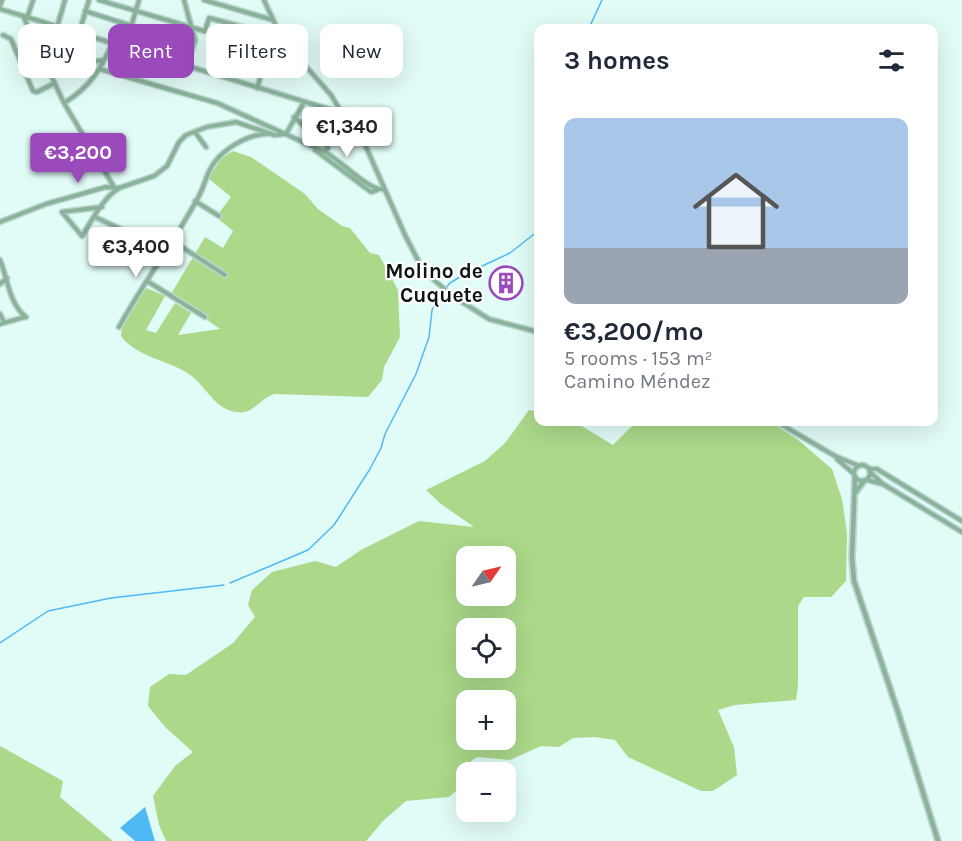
<!DOCTYPE html>
<meta charset="utf-8">
<style>
body{margin:0;font-family:Karla,sans-serif;background:#f6f6f7;color:#1f2937;height:100vh;display:flex;flex-direction:column;font-size:22px;white-space:nowrap}
*{box-sizing:border-box;margin:0}
p{font-size:20px;color:#747a83}
.icon{flex:none;width:33px;height:33px;fill:none;stroke:currentColor;stroke-width:2;stroke-linecap:round;stroke-linejoin:round}
.map{position:relative;flex:1;overflow:hidden}
.side{position:absolute;left:534px;top:24px;width:404px;height:402px;display:flex;flex-direction:column;background:#fff;border-radius:12px;box-shadow:0 6px 24px #0002}
.side>*{flex:none}
.top-card{position:absolute;left:18px;top:24px;width:426px;height:54px;display:flex;gap:12px}
.needle{width:39px;rotate:56deg}
.buttons{position:absolute;left:456px;top:546px;display:grid;gap:12px}
.buttons a{display:grid;place-items:center;width:60px;height:60px;border-radius:12px;background:#fff;box-shadow:0 6px 24px #0002;font-size:30px}
.price{position:absolute;translate:-50% -51px;padding:0 14px;border-radius:6px;background:#fff;color:#222;font-size:20px;line-height:39px;filter:drop-shadow(0 2px 3px #0008)}
.price::after{content:'';position:absolute;left:50%;top:36px;width:18px;height:14px;margin-left:-9px;background:inherit;clip-path:polygon(0 0,100% 0,50% 100%)}
.price.current{background:#9a4abb;color:#fff}
ul{padding:0;list-style:none}
li{display:grid;align-content:center;gap:12px;height:318px;padding:0 30px}
li+li{border-top:2px solid #e0e1e3}
li span{display:grid;place-items:center;height:186px;border-radius:12px;color:#555}
li>.icon{margin-inline-start:auto}
span .icon{width:108px;height:108px;fill:#fffc;stroke-width:1}
li b{font-size:26px}
h2{display:flex;justify-content:space-between;align-items:center;height:72px;padding:0 30px;font-size:26px}
.pill{padding:0 21px;border-radius:12px;background:#fff;box-shadow:0 6px 24px #0002;font-size:21px;line-height:54px}
.pill.current{background:#9a4abb;color:#fff}
.map>svg:first-child{display:block}
.green{fill:#abd889;fill-rule:evenodd}
.water{fill:#4fb9f5}
.lines{fill:none;stroke-linecap:round;stroke-linejoin:round}
.stream{stroke:#4fb9f5;stroke-width:1.5}
.minor-casing{stroke:#bfd6d3;stroke-width:7}
.tertiary-casing{stroke:#bfd6d3;stroke-width:8}
.minor{stroke:#89b49a;stroke-width:4}
.tertiary{stroke:#89b49a;stroke-width:4.5}
.labels{text-anchor:middle;dominant-baseline:central;stroke-width:4.5;stroke-linejoin:round;paint-order:stroke}
.poi-label{font-size:21px;font-weight:bold;fill:#0d1614;stroke:#fff;text-anchor:end}
</style>
<div class="map">
<svg width="962" height="841" viewBox="0 0 962 841">
<rect width="100%" height="100%" fill="#e1fbf7"/>
<path class="green" d="M233 151 251 157 305 194 318 209 342 226 350 228 370 253 379 255 398 290 400 337 384 367 382 380 368 397 275 394C262 397 256 410 244 412 216 415 208 387 189 374 168 360 136 357 121 336 123 316 135 305 144 287L165 296 146 330 156 333 175 303 191 313 178 335 220 329 171 294 205 237 223 248 233 231 216 217 231 197 208 178 222 158Z
M529 410 538 411V422H575L613 445 636 422H771L797 439 832 469 842 499 847 533 846 581 831 597H804L798 606V685L796 700 735 705 718 710 734 747 737 775 713 791H701L628 757 615 740 595 737 573 738 559 747 541 746 510 760 477 757 471 761 469 772H466V782L449 797 406 801 383 821 366 841H166L159 825 153 796 175 766 193 752 166 728 148 706 150 687 169 674 186 675 233 643 255 617 248 605 252 590 272 572 315 561 336 567 361 550 419 521 474 527 441 504 426 490 485 461 505 443ZM466 556H506V596H466ZM506 628V668H466V628ZM466 700H506V740H466Z
M0 746 63 781 60 797 113 841H0Z"/>
<path class="water" d="M145 807 155 841H135L120 828Z"/>
<g class="lines">
<path class="stream" d="M589 28 602 0
M230 583 308 550 334 525 370 469 381 448 385 434 416 374 429 337 432 310 440 295 450 283 463 275 510 253 538 231
M0 643 48 611 111 598 224 585"/>
<defs>
<path id="minor" d="M99 0 268 50
M184 0 195 40 187 66
M204 0 273 20
M264 0 282 39 331 95 342 113
M0 6 2 0
M0 9 342 113 359 131 405 235 423 270 451 295 489 319 538 332
M85 11 132 26
M23 16 64 103 114 187
M27 18 33 0
M57 27 65 0
M205 31 209 18 273 35
M79 33 89 0
M3 35 11 39 33 91 37 92 55 83
M125 47 139 0
M79 64 104 60
M99 69 217 103 325 152C340 160 370 192 384 189
M257 88 274 34
M64 103C89 88 101 69 112 44
M294 117 328 148 325 152
M195 132 206 147
M315 150 371 192 377 190
M195 201 219 216
M102 207 62 212 82 236C92 220 103 198 119 188
M95 217 165 250
M0 222 46 204 106 187 119 188 154 176 167 166 179 142 186 135 207 127 236 122 274 135 286 134 304 102
M171 240 225 275
M0 260C8 279 9 304 26 317
M147 281 205 317
M0 284 7 278
M0 314 4 322
M0 324 25 317
M119 327C143 283 177 238 200 194 206 181 208 168 219 157 231 145 250 134 267 134
M777 422 835 456 859 466
M837 459 854 474
M854 473a8 8 0 1 1 16 0a8 8 0 1 1-16 0Z
M869 469H877L962 521
M870 472 883 484 962 532
M867 480 883 484"/>
<path id="tertiary" d="M855 477 852 558 854 581 898 712 938 841
M855 493 864 481"/>
</defs>
<use href="#minor" class="minor-casing"/>
<use href="#tertiary" class="tertiary-casing"/>
<use href="#minor" class="minor"/>
<use href="#tertiary" class="tertiary"/>
</g>
<defs>
<symbol id="building-ring" viewBox="-11 -11 22 22"><circle r="9.5" fill="#fff" stroke="#9a4abb" stroke-width="1.5"/><path d="M-4-6H4V6H1V3H-1V6H-4ZM-2.5-4.3h1.7v1.8h-1.7ZM.8-4.3h1.7v1.8H.8ZM-2.5-1h1.7V.8h-1.7ZM.8-1h1.7V.8H.8Z" fill="#9a4abb"/></symbol>
</defs>
<g fill-rule="evenodd">
<use href="#building-ring" x="487" y="264" width="38" height="38"/>
</g>
<g class="labels">
<g class="poi-label">
<text x="483" y="271">Molino de<tspan x="483" dy="24">Cuquete</tspan></text>
</g>
</g>
</svg>
<div class="buttons">
<a><svg class="needle" viewBox="-14 -14 28 28"><path d="M0-13l5 13h-10z" fill="#e53935"/><path d="M0 13l5-13h-10z" fill="#747a83"/></svg></a>
<a><svg class="icon" aria-label="locate" viewBox="0 0 24 24"><circle cx="12" cy="12" r="6"/><path d="M12 2v4M12 18v4M2 12h4M18 12h4"/></svg></a>
<a>+</a>
<a>−</a>
</div>
<b class="price" style="left:347px;top:158px">€1,340</b>
<b class="price current" style="left:78px;top:184px">€3,200</b>
<b class="price" style="left:136px;top:278px">€3,400</b>
<div class="top-card">
<a class="pill">Buy</a>
<a class="pill current">Rent</a>
<a class="pill">Filters</a>
<a class="pill">New</a>
</div>
<section class="side">
<h2>3 homes<svg class="icon" aria-label="filters" viewBox="0 0 24 24"><path d="M4 7h16M4 17h16"/><circle cx="9" cy="7" r="2"/><circle cx="15" cy="17" r="2"/></svg></h2>
<ul>
<li><span style="background:linear-gradient(#a9c7e8 70%,#9aa5b1 0)"><svg class="icon" aria-label="home" viewBox="0 0 24 24"><path d="M3 11l9-7 9 7M6 9v11h12V9"/></svg></span><div><b>€3,200/mo</b><p>5 rooms · 153 m²</p><p>Camino Méndez</p></div></li>
</ul>
</section>
</div>
